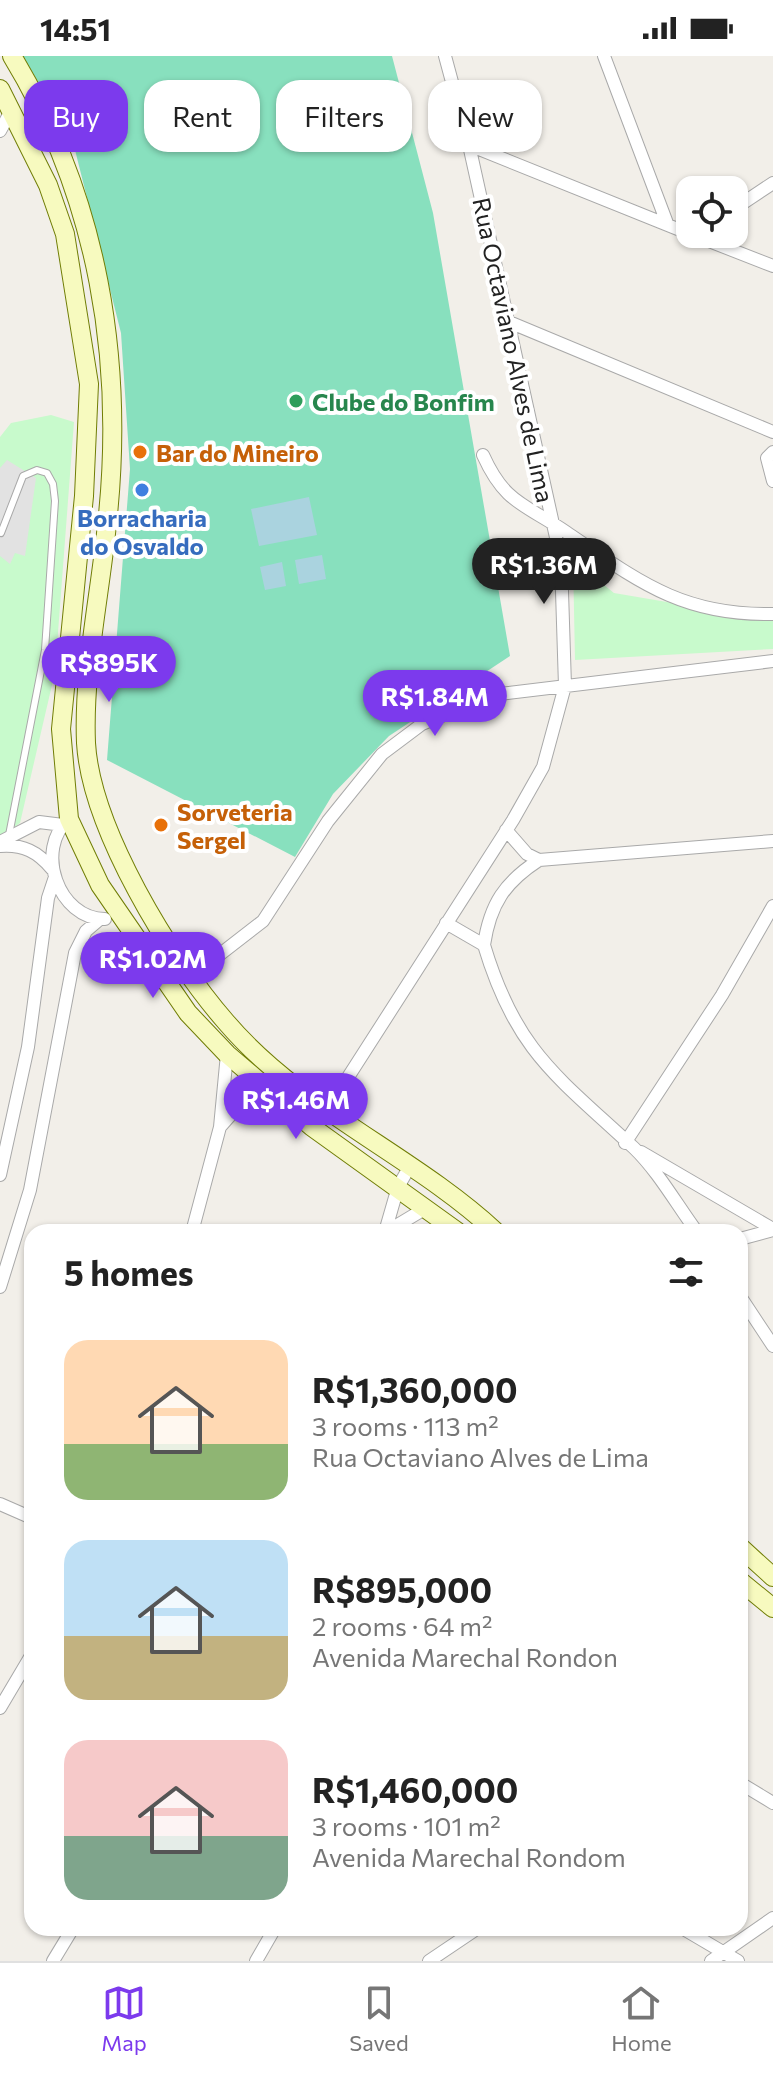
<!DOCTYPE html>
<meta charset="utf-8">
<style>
body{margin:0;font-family:Commissioner,sans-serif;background:#f2f2f2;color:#222;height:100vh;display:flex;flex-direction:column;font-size:30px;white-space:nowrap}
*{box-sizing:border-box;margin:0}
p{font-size:26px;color:#767676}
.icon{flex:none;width:44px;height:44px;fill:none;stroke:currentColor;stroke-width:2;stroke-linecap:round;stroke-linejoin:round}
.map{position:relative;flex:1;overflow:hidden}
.sheet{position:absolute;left:24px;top:1168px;width:724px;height:712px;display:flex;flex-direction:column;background:#fff;border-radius:24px;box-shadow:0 2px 6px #0004}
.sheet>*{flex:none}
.guide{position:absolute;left:24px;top:24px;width:726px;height:72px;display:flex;gap:16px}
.tools{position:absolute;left:676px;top:120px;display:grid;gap:16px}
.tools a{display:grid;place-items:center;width:72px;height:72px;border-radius:16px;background:#fff;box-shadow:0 2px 6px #0004;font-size:40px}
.price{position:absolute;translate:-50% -68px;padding:0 18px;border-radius:28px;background:#7c3aed;color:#fff;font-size:26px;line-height:52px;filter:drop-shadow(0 2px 4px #0008)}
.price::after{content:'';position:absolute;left:50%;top:48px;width:24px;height:18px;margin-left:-12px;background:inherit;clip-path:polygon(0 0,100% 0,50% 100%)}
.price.on{background:#222;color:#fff}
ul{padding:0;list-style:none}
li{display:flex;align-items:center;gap:24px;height:200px;padding:0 40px}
li span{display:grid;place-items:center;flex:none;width:224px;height:160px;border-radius:24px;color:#555}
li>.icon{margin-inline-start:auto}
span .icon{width:96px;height:96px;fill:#fffc;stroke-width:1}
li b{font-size:34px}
h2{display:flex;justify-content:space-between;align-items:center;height:96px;padding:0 40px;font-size:34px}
.tag{padding:0 28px;border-radius:24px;background:#fff;box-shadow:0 2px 6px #0004;font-size:28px;line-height:72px}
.tag.on{background:#7c3aed;color:#fff}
.status{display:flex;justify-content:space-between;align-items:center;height:56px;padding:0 40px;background:#fff;direction:ltr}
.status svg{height:22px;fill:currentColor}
.dock{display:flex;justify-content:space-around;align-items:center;height:112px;border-top:2px solid #e0e0e0;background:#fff;font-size:22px;color:#767676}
.dock a{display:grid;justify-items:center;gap:4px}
.dock .on{color:#7c3aed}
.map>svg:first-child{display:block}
.park{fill:#c8facc}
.pitch{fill:#88e0be}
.parking{fill:#e2e2e2}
.water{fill:#aad3df}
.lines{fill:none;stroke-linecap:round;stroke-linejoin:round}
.service-casing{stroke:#a9a9a9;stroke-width:8}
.minor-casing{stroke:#a9a9a9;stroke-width:14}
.secondary-casing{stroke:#707d05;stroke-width:20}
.service{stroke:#fff;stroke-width:6}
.minor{stroke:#fff;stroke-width:12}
.secondary{stroke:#f7fabf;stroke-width:18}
.leisure-dot{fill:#2e9e5b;stroke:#fff;stroke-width:3}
.food-dot{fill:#e8710a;stroke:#fff;stroke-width:3}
.shop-dot{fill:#3f7fe0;stroke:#fff;stroke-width:3}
.labels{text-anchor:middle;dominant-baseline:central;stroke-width:8;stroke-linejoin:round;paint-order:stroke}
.street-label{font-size:24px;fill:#222;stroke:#fff}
.leisure-label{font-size:24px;font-weight:bold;fill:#27864d;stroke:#fff;text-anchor:start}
.food-label{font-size:24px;font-weight:bold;fill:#c56008;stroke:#fff;text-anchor:start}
.shop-label{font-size:24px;font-weight:bold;fill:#366cbe;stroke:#fff}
</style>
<div class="status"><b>14:51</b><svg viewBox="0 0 49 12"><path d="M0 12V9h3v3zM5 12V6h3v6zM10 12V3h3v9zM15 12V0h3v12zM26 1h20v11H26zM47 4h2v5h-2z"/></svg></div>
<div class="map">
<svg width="773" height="1905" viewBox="0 0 773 1905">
<rect width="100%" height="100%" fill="#f2efe9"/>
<path class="park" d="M51 359 74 366 55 616 20 767 0 782V381L11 367Z
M573 504 614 537 773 564V593L575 604Z"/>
<path class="pitch" d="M23 0H392L433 157 510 600 389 680 333 738 295 801 107 704 130 413 121 277 73 86Z"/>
<path class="parking" d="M7 404 36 422 25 500 15 497 10 508 0 500V412Z"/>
<path class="water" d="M309 441 317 479 259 490 251 453Z
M322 499 326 523 299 528 295 504Z
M282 506 286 530 265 534 260 511Z"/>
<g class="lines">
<defs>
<path id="service" d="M1 477 23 420 37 414 47 417 53 428 55 445 45 594 9 779"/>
<path id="minor" d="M604 0 667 167
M0 75 11 55
M469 89 690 178
M734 153 773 127
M691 178 773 210
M509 266 773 376
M773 396 767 402 773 425
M483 399C505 448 525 448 566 476 638 525 682 560 773 558
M69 763C34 793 58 863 105 863
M506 774 527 798 539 804 773 785
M0 786 39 766 63 769
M0 790C23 788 38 796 52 813
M446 867 484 889C516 996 558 1021 634 1092 658 1115 677 1149 697 1176
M484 889C490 848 505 826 539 804
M192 920 263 865 328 765 382 698 422 668 492 639 773 605
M327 1054 513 764 543 711 565 630 561 504 469 89 445 0
M220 1071 235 1054 277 1041
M625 1087 722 939 773 850
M641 1096 773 1173
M0 1119 28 991 48 842 55 821
M192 1176 220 1071 227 998
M385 1176 398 1131 410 1110
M386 1176 426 1152
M740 1183 773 1174
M0 1231 30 1134 75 897 86 875 100 863
M740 1240 773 1290
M0 1448 32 1462
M0 1652 32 1598
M740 1727 773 1747
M682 1872 738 1905
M53 1905 73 1872
M256 1905 275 1872
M429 1905 478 1872
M711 1905 773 1862"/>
<path id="secondary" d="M12 0C98 142 125 304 107 468 100 540 83 615 86 687 91 772 170 902 226 966 301 1054 413 1099 496 1176
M0 33 48 129 65 178 89 328 84 440 61 673 69 763 100 829 188 957 227 998 312 1071 458 1176
M740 1491 773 1521
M740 1525 773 1552"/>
</defs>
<use href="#service" class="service-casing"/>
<use href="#minor" class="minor-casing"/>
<use href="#secondary" class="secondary-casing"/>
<use href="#service" class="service"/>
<use href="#minor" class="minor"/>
<use href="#secondary" class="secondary"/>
</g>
<circle class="leisure-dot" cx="296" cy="345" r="8"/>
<g class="food-dot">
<circle cx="140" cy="396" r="8"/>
<circle cx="161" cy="769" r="8"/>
</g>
<circle class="shop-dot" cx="142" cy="434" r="8"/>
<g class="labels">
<g class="street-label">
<text transform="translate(514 294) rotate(78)">Rua Octaviano Alves de Lima</text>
</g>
<g class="leisure-label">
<text x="312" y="345">Clube do Bonfim</text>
</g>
<g class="food-label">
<text x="156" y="396">Bar do Mineiro</text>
<text x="177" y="755">Sorveteria<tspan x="177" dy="28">Sergel</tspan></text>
</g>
<g class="shop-label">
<text x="142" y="461">Borracharia<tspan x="142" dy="28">do Osvaldo</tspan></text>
</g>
</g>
</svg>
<div class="tools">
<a><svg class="icon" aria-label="locate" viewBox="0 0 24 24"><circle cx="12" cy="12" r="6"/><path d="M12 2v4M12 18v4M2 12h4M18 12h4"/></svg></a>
</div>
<b class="price on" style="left:544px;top:550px">R$1.36M</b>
<b class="price" style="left:109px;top:648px">R$895K</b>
<b class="price" style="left:435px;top:682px">R$1.84M</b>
<b class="price" style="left:153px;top:944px">R$1.02M</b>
<b class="price" style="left:296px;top:1085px">R$1.46M</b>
<div class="guide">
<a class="tag on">Buy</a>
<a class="tag">Rent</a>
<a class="tag">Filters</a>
<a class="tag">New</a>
</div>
<section class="sheet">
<h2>5 homes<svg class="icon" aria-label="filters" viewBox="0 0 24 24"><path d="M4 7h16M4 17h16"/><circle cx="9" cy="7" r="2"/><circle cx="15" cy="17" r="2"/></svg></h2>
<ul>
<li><span style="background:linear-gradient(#ffd9b3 65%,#8fb573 0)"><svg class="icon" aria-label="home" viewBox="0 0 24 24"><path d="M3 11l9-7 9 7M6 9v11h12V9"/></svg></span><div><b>R$1,360,000</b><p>3 rooms · 113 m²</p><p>Rua Octaviano Alves de Lima</p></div></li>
<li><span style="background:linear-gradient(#bfe0f5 60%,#c2b280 0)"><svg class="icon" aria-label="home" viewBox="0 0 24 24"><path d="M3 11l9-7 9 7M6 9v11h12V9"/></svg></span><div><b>R$895,000</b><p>2 rooms · 64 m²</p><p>Avenida Marechal Rondon</p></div></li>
<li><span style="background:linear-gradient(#f6c9c9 60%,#7fa58c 0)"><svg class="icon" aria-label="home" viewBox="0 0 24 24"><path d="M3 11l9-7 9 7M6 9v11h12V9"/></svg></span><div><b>R$1,460,000</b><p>3 rooms · 101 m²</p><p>Avenida Marechal Rondom</p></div></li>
</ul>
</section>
</div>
<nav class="dock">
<a class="on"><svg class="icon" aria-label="map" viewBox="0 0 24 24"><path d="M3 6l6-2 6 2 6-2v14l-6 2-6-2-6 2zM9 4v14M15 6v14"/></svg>Map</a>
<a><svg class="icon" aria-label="saved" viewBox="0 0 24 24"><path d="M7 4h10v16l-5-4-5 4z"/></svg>Saved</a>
<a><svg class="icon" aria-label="home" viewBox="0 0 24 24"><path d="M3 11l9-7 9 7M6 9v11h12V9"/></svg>Home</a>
</nav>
